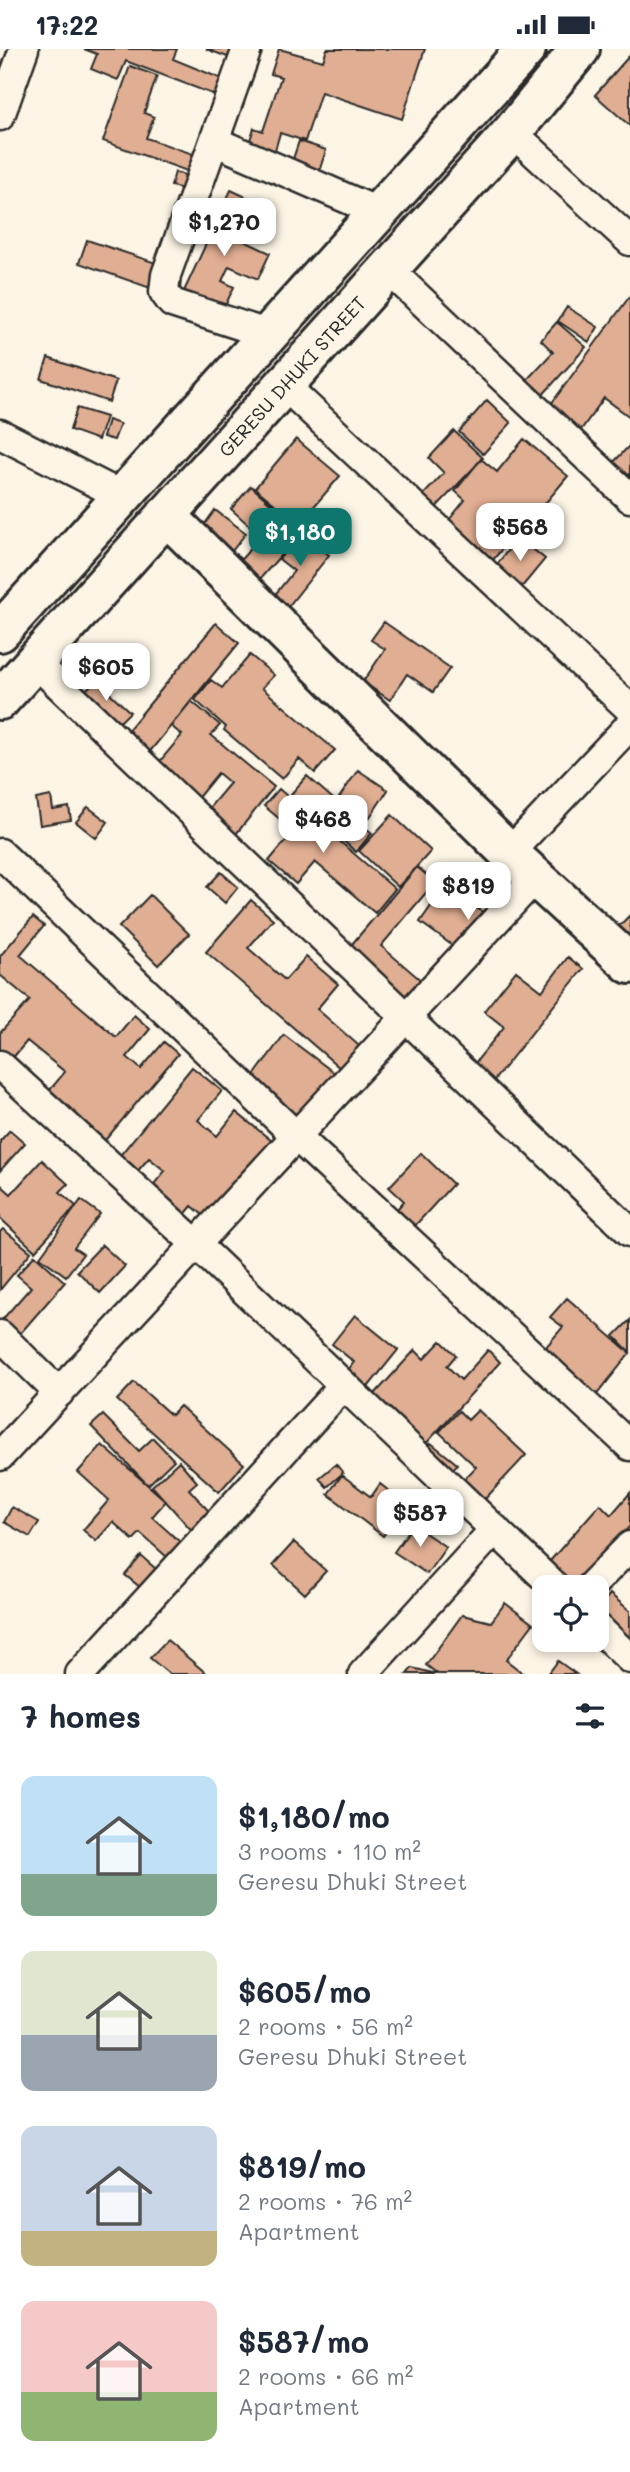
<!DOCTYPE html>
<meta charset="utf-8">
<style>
body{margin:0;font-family:Mali,sans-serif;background:#f6f6f7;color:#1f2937;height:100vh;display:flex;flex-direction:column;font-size:26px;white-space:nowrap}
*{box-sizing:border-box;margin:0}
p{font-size:23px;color:#747a83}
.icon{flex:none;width:38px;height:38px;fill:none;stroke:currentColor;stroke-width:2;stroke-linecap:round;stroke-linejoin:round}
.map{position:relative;height:1625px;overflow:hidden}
.sheet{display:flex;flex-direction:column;background:#fff;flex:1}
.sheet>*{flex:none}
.controls{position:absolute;left:532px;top:1526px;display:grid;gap:14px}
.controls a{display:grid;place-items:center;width:77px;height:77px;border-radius:14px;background:#fff;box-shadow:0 4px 10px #0003;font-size:35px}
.price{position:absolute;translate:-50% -60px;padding:0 16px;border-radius:14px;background:#fff;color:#222;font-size:23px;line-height:46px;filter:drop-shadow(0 2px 4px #0008)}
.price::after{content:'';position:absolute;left:50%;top:42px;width:21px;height:16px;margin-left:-10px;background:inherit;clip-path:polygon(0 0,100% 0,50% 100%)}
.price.selected{background:#0f766e;color:#fff}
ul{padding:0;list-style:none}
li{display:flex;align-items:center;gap:21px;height:175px;padding:0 21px}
li span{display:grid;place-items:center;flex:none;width:196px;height:140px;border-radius:14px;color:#555}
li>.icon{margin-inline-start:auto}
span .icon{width:84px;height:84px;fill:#fffc;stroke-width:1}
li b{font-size:30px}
h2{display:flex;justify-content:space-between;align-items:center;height:84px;padding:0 21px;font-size:30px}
.status{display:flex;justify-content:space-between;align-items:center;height:49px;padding:0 35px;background:#fff;direction:ltr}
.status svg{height:19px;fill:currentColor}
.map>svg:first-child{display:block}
.building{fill:#e0ae92;stroke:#2b2b2b;stroke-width:2}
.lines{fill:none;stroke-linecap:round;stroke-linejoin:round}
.street-casing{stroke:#2b2b2b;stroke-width:33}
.secondary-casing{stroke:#2b2b2b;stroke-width:44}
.street{stroke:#fcf5e5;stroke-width:28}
.secondary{stroke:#fcf5e5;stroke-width:38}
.labels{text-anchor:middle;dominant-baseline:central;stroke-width:6;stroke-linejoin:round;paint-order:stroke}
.street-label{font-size:19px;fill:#2b2b2b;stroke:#fcf5e5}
</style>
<div class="status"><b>17:22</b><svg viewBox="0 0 49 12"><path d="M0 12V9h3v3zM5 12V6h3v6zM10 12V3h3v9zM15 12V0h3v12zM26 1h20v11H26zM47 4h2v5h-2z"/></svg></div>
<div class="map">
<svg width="630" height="1625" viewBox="0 0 630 1625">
<rect width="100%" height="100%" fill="#fcf5e5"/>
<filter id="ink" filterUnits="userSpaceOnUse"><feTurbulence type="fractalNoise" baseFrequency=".0143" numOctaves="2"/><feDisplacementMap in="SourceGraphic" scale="14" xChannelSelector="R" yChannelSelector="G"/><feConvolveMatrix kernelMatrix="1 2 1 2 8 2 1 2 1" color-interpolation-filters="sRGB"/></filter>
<g filter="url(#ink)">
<path class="building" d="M84 0H177L173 10 227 32 220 48 126 12 118 31 91 20 97 5Z
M206 0H236L233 10Z
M279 0 323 12 327 0H425L402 70 321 43 305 92 280 84 273 108 247 100 254 79 263 82 281 28 271 25Z
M630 6V77L595 46Z
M130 17 157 27 144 64 154 68 146 89 196 106 190 123 103 92Z
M299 92 326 101 318 126 291 116Z
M175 123 191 128 187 141 171 137Z
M231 141 259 154 242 191 270 204 258 230 229 217 222 232 234 238 218 272 179 253Z
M87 191 168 218 159 242 79 214Z
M630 247V368L604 349 578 385 546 362Z
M567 258 598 278 589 293 558 272Z
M557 273 586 298 539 350 523 335 553 303 541 291Z
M48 309 116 332 109 353 41 330Z
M487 351 511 374 483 405 459 383Z
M77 359 106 368 98 391 70 381Z
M108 371 120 375 114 391 103 388Z
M454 382 483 409 426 469 413 457 444 424 429 409Z
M296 390 340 427 299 475 255 439Z
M524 390 568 427 518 487 515 484 493 511 470 492 441 481 465 451 455 442 481 410 497 423Z
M630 396V427L624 434 608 419Z
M251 437 302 482 259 531 239 513 261 487 231 460Z
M215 461 246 484 232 502 202 479Z
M301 484 329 506 287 559 273 548 294 522 279 510Z
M518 488 545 510 521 539 495 518Z
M384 573 450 619 433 643 407 625 390 651 363 633 385 600 371 591Z
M216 574 239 594 147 706 124 686Z
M250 606 274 626 262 639 335 701 315 724 299 710 282 730 224 681 226 678 195 651 211 631 222 639Z
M96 631 130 663 116 677 82 645Z
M191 652 220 676 211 686 274 738 232 790 203 766 230 734 218 724 196 751 155 718 182 686 171 677Z
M358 721 388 741 369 769 339 749Z
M307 727 372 784 356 803 291 745Z
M279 740 395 840 375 864 315 813 296 835 269 812 294 782 264 757Z
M51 747 53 761 69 758 71 771 40 776 36 750Z
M88 758 108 773 96 789 76 773Z
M392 766 431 802 398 838 359 802Z
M417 818 435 833 381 897 437 945 420 964 347 901Z
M221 823 238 838 225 854 207 838Z
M445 837 484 864 499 843 519 857 478 915 420 873Z
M150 846 189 885 158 916 119 878Z
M251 851 273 870 248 899 285 931 306 908 338 935 317 960 374 1010 355 1032 206 903Z
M630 866V888L619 877Z
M33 868 44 877 20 906 116 988 134 966 150 980 127 1008 141 1020 164 993 178 1005 101 1096 43 1049 65 1023 27 992 6 1017 0 1012V984L30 951 0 926V907Z
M568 908 583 920 491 1035 471 1019 504 978 484 962 516 922 542 942Z
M284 986 337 1026 303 1072 250 1032Z
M192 1018 222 1042 198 1071 217 1087 236 1063 283 1101 219 1179 192 1157 173 1180 140 1152 165 1122 149 1109 135 1125 117 1110Z
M10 1081 25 1094 0 1122V1092Z
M421 1104 453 1135 411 1181 393 1165 404 1152 389 1138Z
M42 1111 68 1135 60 1143 76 1157 35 1202 0 1169V1135L11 1145Z
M81 1151 100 1165 74 1199 83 1205 66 1227 40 1208Z
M3 1180 31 1203 0 1241V1183Z
M102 1196 125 1217 100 1244 77 1222Z
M35 1206 65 1233 18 1287 1 1272 31 1238 17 1226Z
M567 1249 630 1304 594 1349 539 1306 563 1278 550 1268Z
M355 1266 398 1301 356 1353 336 1337 354 1313 332 1295Z
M630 1271V1303L614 1287Z
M441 1292 456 1306 447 1317 461 1331 488 1301 500 1313 414 1408 394 1390 407 1376 374 1346 415 1301 424 1310Z
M134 1333 171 1366 180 1357 244 1415 219 1443 117 1351Z
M478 1361 526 1406 471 1465 450 1445 476 1418 439 1383 459 1362 468 1371Z
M103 1366 139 1402 153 1389 174 1411 148 1436 91 1377Z
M431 1394 457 1415 443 1433 417 1412Z
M102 1396 166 1452 152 1468 189 1501 176 1516 140 1484 133 1491 113 1473 96 1492 83 1481 109 1451 78 1423Z
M179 1412 197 1433 189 1440 214 1468 195 1485 152 1437Z
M336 1415 343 1424 327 1438 319 1429Z
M342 1426 371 1448 380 1435 407 1456 383 1487 328 1445Z
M630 1444V1477L576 1538H564L543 1520 600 1455 611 1466Z
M12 1458 39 1473 30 1488 4 1473Z
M413 1476 446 1498 427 1525 394 1503Z
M294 1493 326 1522 305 1545 273 1516Z
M141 1507 170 1532 155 1550 125 1526Z
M610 1545 630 1562V1615L597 1589V1561Z
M505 1554 533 1575 506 1611 524 1625H438L426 1616 462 1566 491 1573Z
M167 1591 207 1625H169L150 1609Z
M558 1612 576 1625H548Z
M412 1619 437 1625H407Z"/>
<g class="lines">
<defs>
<path id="street" d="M247 0 166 226 164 243 172 254 267 285
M0 67 24 0
M512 83 630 192
M214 92 378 163
M388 220 630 449
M284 336 630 660
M0 385 124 448
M35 613 630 1183
M0 804 296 1087 630 1397
M509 804 630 676
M0 1016 196 1195 555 1538
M0 1286 59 1344
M0 1407 535 829
M590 1538 630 1497
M597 1578 630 1610
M80 1625 344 1336
M363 1625 495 1480"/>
<path id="secondary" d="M166 466 509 804 630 915
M0 583 526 0
M0 651 512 83 580 0"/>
</defs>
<use href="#street" class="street-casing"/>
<use href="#secondary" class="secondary-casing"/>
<use href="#street" class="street"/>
<use href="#secondary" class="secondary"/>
</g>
</g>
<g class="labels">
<g class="street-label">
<text transform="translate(292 327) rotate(-48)">GERESU DHUKI STREET</text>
</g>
</g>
</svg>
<div class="controls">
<a><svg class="icon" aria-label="locate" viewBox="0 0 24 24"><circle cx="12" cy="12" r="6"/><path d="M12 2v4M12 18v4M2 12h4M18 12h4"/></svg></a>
</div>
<b class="price" style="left:224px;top:209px">$1,270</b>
<b class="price" style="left:520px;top:514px">$568</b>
<b class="price selected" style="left:300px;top:519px">$1,180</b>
<b class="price" style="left:106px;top:654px">$605</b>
<b class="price" style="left:323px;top:806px">$468</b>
<b class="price" style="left:468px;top:873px">$819</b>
<b class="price" style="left:420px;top:1500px">$587</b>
</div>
<section class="sheet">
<h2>7 homes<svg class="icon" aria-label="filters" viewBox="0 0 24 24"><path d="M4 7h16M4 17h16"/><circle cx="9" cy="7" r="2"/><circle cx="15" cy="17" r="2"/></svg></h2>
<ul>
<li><span style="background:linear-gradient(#bfe0f5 70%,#7fa58c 0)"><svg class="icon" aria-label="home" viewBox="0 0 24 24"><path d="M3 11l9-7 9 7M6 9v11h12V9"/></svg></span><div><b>$1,180/mo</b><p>3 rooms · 110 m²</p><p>Geresu Dhuki Street</p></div></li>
<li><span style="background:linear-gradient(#dfe7d0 60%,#9aa5b1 0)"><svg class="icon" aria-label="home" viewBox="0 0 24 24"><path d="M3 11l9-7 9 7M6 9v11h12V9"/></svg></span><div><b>$605/mo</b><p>2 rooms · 56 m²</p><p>Geresu Dhuki Street</p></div></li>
<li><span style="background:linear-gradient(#c9d6e8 75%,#c2b280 0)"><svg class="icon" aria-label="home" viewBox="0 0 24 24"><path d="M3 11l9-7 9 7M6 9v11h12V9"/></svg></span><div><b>$819/mo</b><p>2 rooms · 76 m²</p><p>Apartment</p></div></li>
<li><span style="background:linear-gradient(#f6c9c9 65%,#8fb573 0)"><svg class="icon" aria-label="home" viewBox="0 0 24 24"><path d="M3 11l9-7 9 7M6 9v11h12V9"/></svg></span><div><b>$587/mo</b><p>2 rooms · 66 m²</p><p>Apartment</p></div></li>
</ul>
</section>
